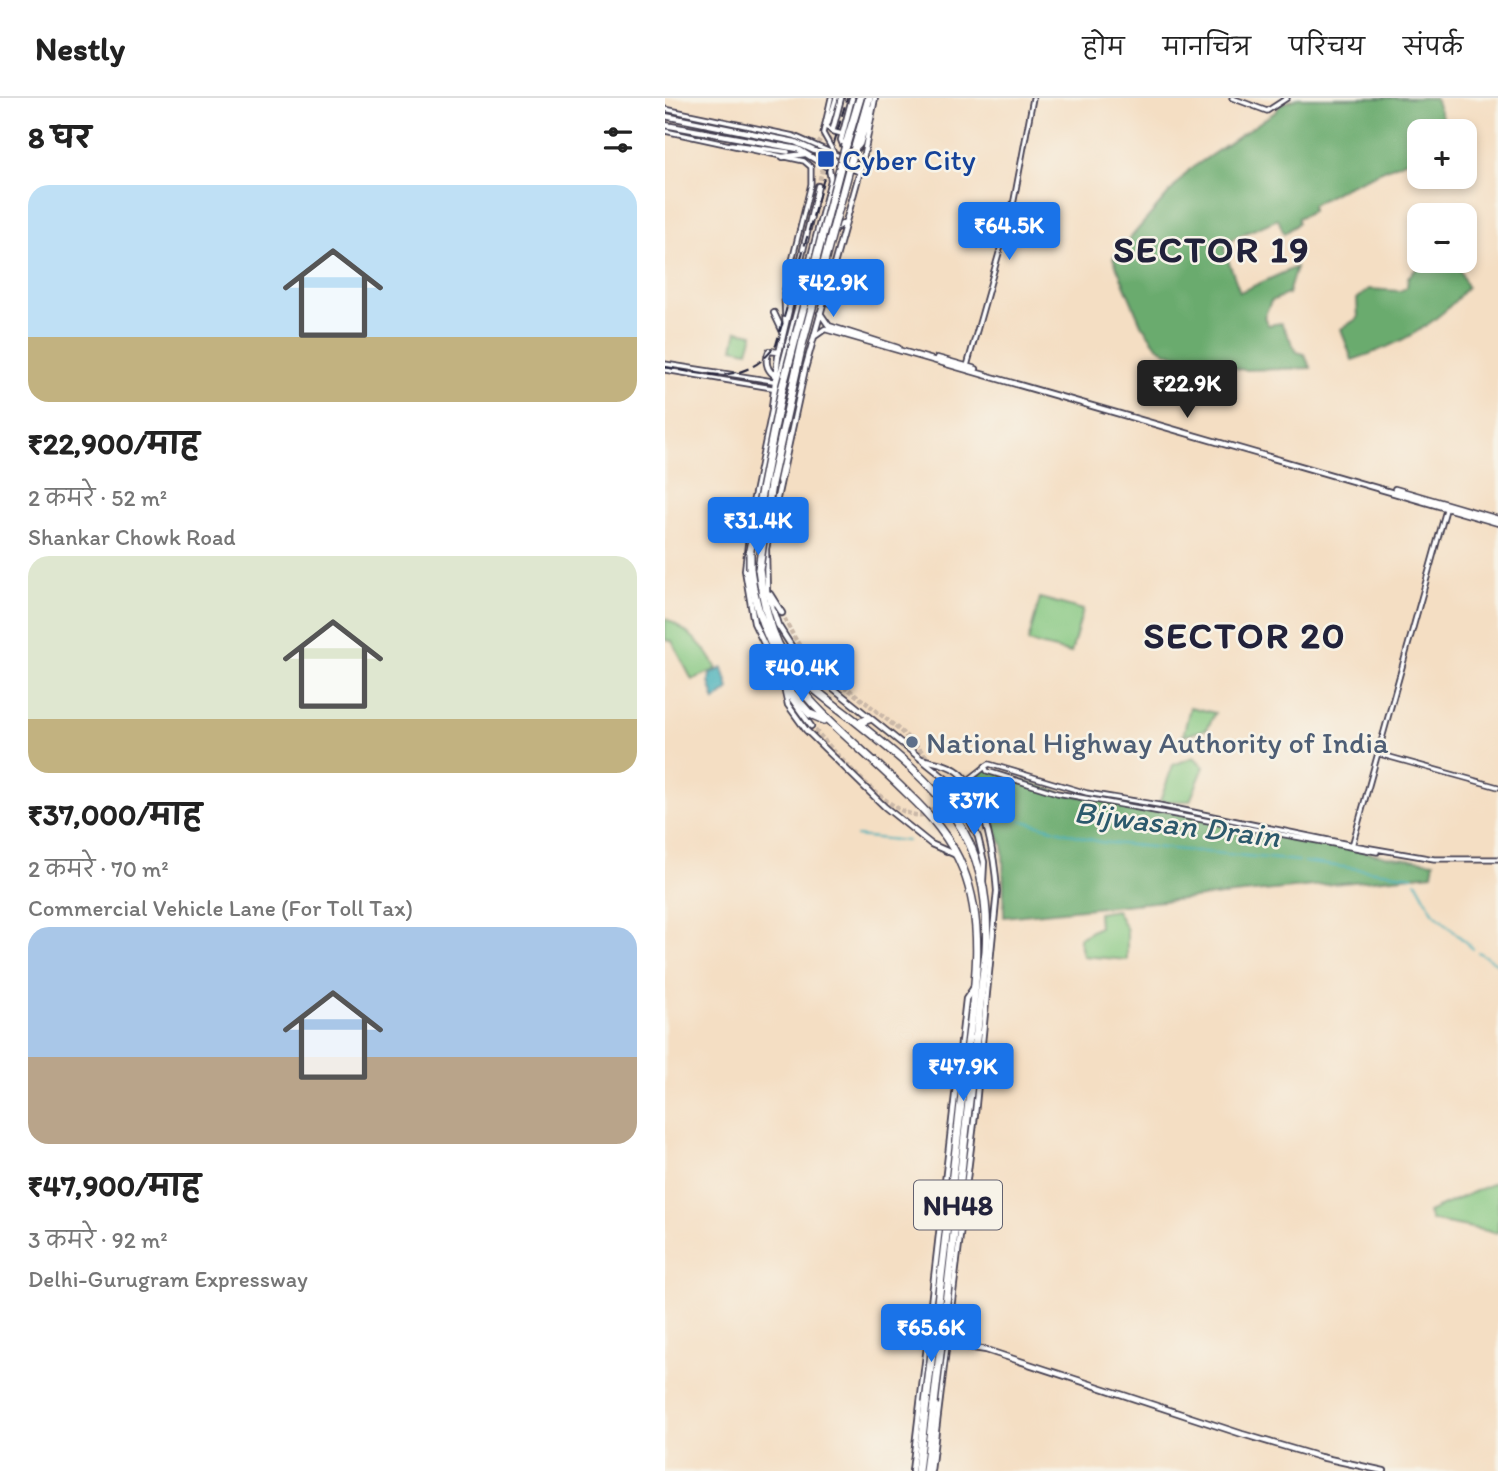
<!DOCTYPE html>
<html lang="hi">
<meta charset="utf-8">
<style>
body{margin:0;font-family:Itim,"Playpen Sans Deva",sans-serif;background:#f2f2f2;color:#222;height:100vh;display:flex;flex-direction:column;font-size:26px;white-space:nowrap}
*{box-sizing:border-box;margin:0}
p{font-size:23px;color:#767676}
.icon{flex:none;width:38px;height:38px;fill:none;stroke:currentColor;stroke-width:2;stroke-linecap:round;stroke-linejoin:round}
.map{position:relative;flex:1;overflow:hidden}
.panel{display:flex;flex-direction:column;background:#fff;width:665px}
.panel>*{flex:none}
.tools{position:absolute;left:742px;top:21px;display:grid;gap:14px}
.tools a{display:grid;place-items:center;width:70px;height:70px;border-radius:14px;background:#fff;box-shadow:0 4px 10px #0003;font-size:35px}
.price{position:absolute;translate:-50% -60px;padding:0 16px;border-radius:7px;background:#1a73e8;color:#fff;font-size:23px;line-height:46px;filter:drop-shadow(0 2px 4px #0008)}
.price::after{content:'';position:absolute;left:50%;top:42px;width:21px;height:16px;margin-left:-10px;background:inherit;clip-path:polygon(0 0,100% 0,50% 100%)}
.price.on{background:#222;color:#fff}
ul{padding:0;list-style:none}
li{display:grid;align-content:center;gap:14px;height:371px;padding:0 28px}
li span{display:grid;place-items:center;height:217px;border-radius:21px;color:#555}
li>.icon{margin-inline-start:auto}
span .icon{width:126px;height:126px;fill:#fffc;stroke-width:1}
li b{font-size:30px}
h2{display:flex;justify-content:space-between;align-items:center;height:84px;padding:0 28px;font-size:30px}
header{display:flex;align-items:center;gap:42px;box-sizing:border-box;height:98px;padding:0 35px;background:#fff;border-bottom:2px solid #e0e0e0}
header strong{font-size:33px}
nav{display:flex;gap:38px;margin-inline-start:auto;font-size:24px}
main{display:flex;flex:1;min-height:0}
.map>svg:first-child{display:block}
.green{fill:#83c67f;stroke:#52745d;stroke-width:2}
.forest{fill:#6aab6e;stroke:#466654;stroke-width:2}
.water{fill:#3aabb6;stroke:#2e6678;stroke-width:2}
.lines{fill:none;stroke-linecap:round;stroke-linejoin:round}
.stream{stroke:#3aabb6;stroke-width:2}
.tertiary-tunnel{stroke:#cab8a8;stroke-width:3.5;stroke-dasharray:3.5 2;stroke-linecap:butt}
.secondary-tunnel{stroke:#cab8a8;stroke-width:4.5;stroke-dasharray:4.5 2;stroke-linecap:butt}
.tertiary-casing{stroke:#423e4f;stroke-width:7}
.secondary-casing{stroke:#423e4f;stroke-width:8}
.motorway-casing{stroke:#423e4f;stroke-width:10}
.tertiary{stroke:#fff;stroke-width:3.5}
.secondary{stroke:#fff;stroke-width:4.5}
.motorway{stroke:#fff;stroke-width:7}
.rail{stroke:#22223b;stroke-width:2;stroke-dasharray:10 5;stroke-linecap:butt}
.motorway-bridge-casing{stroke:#423e4f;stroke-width:10;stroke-linecap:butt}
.motorway-bridge{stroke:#fff;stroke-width:7}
.transit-dot{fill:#1a4fb4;stroke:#f7f3e8;stroke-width:2.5}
.service-dot{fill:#5c6f8a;stroke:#f7f3e8;stroke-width:2.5}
.labels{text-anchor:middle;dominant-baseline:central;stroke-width:5;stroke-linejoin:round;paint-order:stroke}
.shield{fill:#f7f3e8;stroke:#62616f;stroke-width:2}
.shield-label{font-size:28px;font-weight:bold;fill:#22223b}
.transit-label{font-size:30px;fill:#164399;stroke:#f7f3e8;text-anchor:start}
.service-label{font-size:30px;fill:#4e5e75;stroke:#f7f3e8;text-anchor:start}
.water-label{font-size:32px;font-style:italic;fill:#2c596c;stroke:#f7f3e8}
.district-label{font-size:37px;font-weight:bold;letter-spacing:2px;fill:#22223b;stroke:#f7f3e8}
</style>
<header>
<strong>Nestly</strong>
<nav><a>होम</a><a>मानचित्र</a><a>परिचय</a><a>संपर्क</a></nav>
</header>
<main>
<section class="panel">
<h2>8 घर<svg class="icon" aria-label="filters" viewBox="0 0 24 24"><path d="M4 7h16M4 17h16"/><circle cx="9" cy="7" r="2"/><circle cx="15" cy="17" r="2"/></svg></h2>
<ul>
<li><span style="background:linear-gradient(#bfe0f5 70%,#c2b280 0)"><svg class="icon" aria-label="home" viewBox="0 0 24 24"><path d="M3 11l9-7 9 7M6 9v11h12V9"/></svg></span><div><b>₹22,900/माह</b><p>2 कमरे · 52 m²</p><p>Shankar Chowk Road</p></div></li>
<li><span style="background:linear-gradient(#dfe7d0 75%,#c2b280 0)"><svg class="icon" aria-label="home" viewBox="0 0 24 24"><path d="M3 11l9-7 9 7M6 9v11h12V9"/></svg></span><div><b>₹37,000/माह</b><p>2 कमरे · 70 m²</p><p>Commercial Vehicle Lane (For Toll Tax)</p></div></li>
<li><span style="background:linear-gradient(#a9c7e8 60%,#b9a48a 0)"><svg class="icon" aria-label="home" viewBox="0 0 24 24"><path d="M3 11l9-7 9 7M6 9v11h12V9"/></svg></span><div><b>₹47,900/माह</b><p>3 कमरे · 92 m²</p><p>Delhi-Gurugram Expressway</p></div></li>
</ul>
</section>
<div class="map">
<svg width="833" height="1373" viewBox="0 0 833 1373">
<rect width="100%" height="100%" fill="#f7f3e8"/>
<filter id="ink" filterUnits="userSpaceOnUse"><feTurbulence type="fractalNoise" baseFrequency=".0143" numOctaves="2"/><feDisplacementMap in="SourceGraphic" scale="14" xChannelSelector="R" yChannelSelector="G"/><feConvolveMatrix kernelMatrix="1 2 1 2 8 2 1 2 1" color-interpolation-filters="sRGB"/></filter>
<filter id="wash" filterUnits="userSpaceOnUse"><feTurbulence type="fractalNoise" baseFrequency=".00686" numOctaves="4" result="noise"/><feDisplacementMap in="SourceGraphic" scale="28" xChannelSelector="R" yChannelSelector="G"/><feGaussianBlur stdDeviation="1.57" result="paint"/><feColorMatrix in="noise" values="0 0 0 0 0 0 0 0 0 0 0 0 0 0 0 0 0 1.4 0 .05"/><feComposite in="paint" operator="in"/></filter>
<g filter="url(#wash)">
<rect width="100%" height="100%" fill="#f4dec3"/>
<path class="green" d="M72 233 88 236 83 253 68 250Z
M375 500 418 512 406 555 363 544Z
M0 520C23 533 40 547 52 571L27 582 7 543 0 542Z
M525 609 550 615 542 631 518 638Z
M529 659 539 669 525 703H495L508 667Z
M451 812 462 832V862L418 858 414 840 434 829 433 815Z
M833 1083V1135L766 1122 763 1114Z"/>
<path class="forest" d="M633 0H770L777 19 768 33H754V54L745 61 680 89 647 107V113L633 120V125L619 136 613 121 569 140 559 151 575 194 631 169 623 196 606 203 599 219 603 227 616 225 632 254 639 256 646 270 579 272 503 255 492 248 476 226 448 160 524 72 610 14 616 6Z
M760 163H791L802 189C773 227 732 248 687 262L676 231 693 220 692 201 704 191 735 193 742 189 743 179Z
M319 670 401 696 457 704 721 758 769 764 767 776 339 819 338 748 316 695 313 677Z"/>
<path class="water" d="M58 570 64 591 50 603 44 584 45 576Z"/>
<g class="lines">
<path class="stream" d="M344 719 435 744 634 763
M191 738 242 743
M639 764 748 778
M751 783 768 814 808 851
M813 854 833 866"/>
</g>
</g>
<g filter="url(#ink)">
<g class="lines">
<path class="tertiary-tunnel" d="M144 51 155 43 163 28
M123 54H137"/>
<path class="secondary-tunnel" d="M153 88 168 32
M117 515C125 532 134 551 149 564 173 586 285 660 280 694 278 705 267 712 258 717 227 723 168 651 146 628"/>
<defs>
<path id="tertiary" d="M166 0 158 35 168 53
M567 0 602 13 622 0
M0 11 129 38 197 68
M160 26 166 33 177 36
M163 26 171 0
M0 33 139 63 146 69V86L119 195 120 224
M66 46 123 54
M0 266 108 283
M302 268 349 102 368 0
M0 272 107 290
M714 656 833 689
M320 668 322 673 392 695 712 754
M302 683 324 666 422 695 494 707 688 747 769 761H833
M687 748 782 408"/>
<path id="secondary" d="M187 0 176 42 181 54 190 53 195 46 206 10
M210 0 197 66 140 271 101 451 102 493 113 527 137 565 286 685 313 739 319 764 318 783
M0 18 130 44 195 74
M0 27 133 51 164 70 166 82 113 284 88 405 80 472 89 525 118 585 123 607 141 632 220 709 266 746 291 757
M168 31 176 0
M118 59 140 56
M158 129 167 133 180 124
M158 200 169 208 179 197
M109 215 118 234
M155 215 164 228 233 250
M150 238 160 231 833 425
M272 260 311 271
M109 277C101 271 100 262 104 253L114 254
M107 309 113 259 153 88
M107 334H116L121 338 113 378 115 386
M730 391 833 421
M105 496 117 515
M121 593 146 628
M256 661C269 664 288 667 297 677 320 699 330 762 332 793L310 1016 266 1373
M262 1241 301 901 309 889
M283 1246 321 1252 577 1336 655 1359 719 1373
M247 1373 262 1248"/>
<path id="motorway" d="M181 47 195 0
M190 49 204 0
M85 471C99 584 168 621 242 695 265 717 286 740 298 771 325 838 305 916 298 986 291 1053 283 1120 275 1187
M94 471C98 503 105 539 125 566 142 588 167 605 189 622 274 690 328 735 321 853L283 1188
M118 585 145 616 159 622
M193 625 204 621
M253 1373 261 1305
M261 1373 269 1306"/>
</defs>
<use href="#tertiary" class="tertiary-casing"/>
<use href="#secondary" class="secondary-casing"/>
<use href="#motorway" class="motorway-casing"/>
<use href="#tertiary" class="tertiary"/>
<use href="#secondary" class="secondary"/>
<use href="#motorway" class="motorway"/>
<path class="rail" d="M0 269C42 278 82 287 111 247L182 0"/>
<defs>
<path id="motorway-bridge" d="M85 471V452L117 291 181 47
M94 471 106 386 137 247 190 49
M261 1305 275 1187
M269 1306 283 1188"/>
</defs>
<use href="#motorway-bridge" class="motorway-bridge-casing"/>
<use href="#motorway-bridge" class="motorway-bridge"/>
</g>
</g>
<rect class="transit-dot" x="152" y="52" width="18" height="18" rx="3.5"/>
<circle class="service-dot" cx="247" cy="644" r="7"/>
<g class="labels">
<rect class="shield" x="249" y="1082.5" width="88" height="49" rx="5"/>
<g class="shield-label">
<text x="293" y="1107">NH48</text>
</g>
<g class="transit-label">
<text x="177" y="61">Cyber City</text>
</g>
<g class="service-label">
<text x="261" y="644">National Highway Authority of India</text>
</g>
<g class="water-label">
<text transform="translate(512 726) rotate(7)">Bijwasan Drain</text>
</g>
<g class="district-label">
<text x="547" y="151">SECTOR 19</text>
<text x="580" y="537">SECTOR 20</text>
</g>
</g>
</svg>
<div class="tools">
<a>+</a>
<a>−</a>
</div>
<b class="price" style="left:344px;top:164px">₹64.5K</b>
<b class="price" style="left:168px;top:221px">₹42.9K</b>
<b class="price on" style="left:522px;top:322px">₹22.9K</b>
<b class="price" style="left:93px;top:459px">₹31.4K</b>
<b class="price" style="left:137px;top:606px">₹40.4K</b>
<b class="price" style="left:309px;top:739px">₹37K</b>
<b class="price" style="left:298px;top:1005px">₹47.9K</b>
<b class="price" style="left:266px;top:1266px">₹65.6K</b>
</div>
</main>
